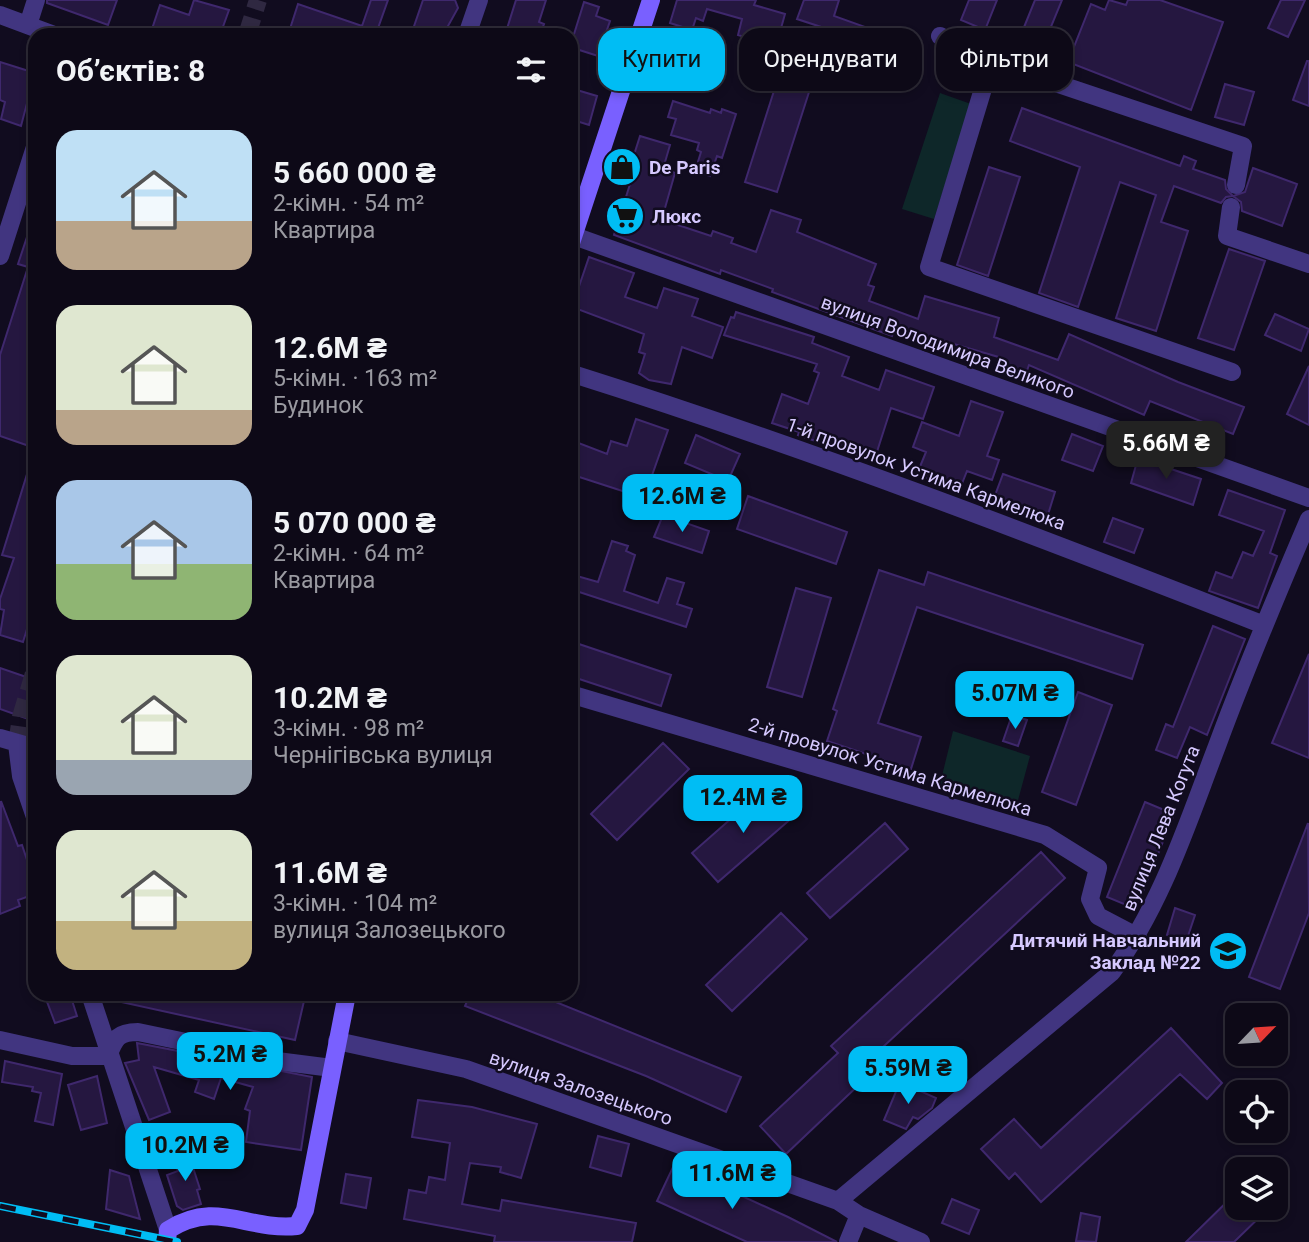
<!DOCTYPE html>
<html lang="uk">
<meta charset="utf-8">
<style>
body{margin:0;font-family:Roboto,sans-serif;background:#161220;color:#f1f3f6;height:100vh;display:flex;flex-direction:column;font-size:26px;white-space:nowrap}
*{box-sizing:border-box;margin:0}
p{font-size:23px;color:#9a9aa1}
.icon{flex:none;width:38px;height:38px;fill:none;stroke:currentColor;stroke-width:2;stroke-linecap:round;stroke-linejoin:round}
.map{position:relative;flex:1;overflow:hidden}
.sheet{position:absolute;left:28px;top:28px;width:550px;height:973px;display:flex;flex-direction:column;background:#0d0917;border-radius:21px;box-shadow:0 4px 10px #0003,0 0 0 2px #2d2a36}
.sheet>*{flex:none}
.banner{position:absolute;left:598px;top:28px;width:606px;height:63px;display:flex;gap:14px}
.needle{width:46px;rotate:65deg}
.controls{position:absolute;left:1225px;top:1003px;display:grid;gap:14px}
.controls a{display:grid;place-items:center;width:63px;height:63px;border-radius:14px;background:#0d0917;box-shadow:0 4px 10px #0003,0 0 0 2px #2d2a36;font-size:35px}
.price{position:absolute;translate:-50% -60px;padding:0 16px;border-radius:14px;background:#00bdf4;color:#111;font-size:23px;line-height:46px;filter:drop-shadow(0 2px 4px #0008)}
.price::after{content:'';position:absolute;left:50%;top:42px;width:21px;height:16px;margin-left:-10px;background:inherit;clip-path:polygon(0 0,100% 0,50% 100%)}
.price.on{background:#222;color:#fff}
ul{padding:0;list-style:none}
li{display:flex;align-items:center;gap:21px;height:175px;padding:0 28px}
li span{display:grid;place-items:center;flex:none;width:196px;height:140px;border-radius:21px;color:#555}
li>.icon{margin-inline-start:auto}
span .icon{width:84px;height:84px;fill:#fffc;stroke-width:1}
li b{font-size:30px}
h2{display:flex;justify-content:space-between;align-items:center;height:84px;padding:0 28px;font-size:30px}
.chip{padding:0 24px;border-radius:21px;background:#0d0917;box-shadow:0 4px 10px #0003,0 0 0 2px #2d2a36;font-size:24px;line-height:63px}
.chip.on{background:#00bdf4;color:#111}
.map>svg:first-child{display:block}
.green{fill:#0e2729}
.building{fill:#251740;stroke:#3f286d;stroke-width:2}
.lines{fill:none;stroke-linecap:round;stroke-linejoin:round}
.street-tunnel{stroke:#2f2841;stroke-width:18;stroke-dasharray:18 9;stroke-linecap:butt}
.street{stroke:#413580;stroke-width:18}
.secondary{stroke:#7960ff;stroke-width:18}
.rail-casing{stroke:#00bdf4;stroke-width:8}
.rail{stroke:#110c1f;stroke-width:5;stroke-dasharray:16;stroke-linecap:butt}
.labels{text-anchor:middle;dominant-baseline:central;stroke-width:5;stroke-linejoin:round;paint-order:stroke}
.poi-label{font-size:19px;font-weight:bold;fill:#d6c9ff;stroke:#110c1f;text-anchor:start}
.street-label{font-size:19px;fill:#d6c9ff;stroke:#110c1f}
</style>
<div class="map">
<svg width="1309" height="1242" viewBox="0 0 1309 1242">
<rect width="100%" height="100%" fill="#110c1f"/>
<path class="green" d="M940 93 971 104 934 219 902 209Z
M953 731 1030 756 1017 804 940 784Z"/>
<path class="building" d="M47 0H117L108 25 47 3Z
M194 0 229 10 220 35H150L160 5 189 15Z
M371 0H388L377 31 381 35H288L298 4 362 26Z
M423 0H455L458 8 443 35H411Z
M516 0H546L539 22 544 24 540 35H505Z
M677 0H756L754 5 785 14 776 46 738 35 742 19 707 9 703 21 696 18 692 30 670 23Z
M804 0H839L834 16 868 28 864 41 797 19Z
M969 0H997L985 30 961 20Z
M1035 0H1062L1041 51 1018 42Z
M1109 0 1126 5 1128 0H1160L1223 22 1191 110 1068 62 1091 4 1105 10Z
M1281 0H1305L1288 37 1268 28Z
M584 2 599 7 596 16 610 21 598 56 570 47Z
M658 49 690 58 683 82 652 73Z
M787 50 819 61 777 192 745 182Z
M1307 61H1309V106L1293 100Z
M0 62 35 73 21 126 1 119 5 102 0 100Z
M847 69 874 78 869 91 843 82Z
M1225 84 1254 92 1244 125 1215 117Z
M570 88 597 96 589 125 570 119Z
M673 101 710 113 711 109 721 113 722 109 736 114 722 158 717 156 710 176 695 171 701 152 697 150 699 143 671 135 676 119 668 117Z
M1022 108 1180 166 1184 156 1196 161 1193 169 1225 180 1226 189 1233 196 1226 197 1221 203 1174 186 1161 222 1188 231 1156 331 1116 318 1156 195 1120 182 1078 307 1039 293 1080 167 1010 141Z
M640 136 670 145 663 169 675 173 663 215 676 219 675 224 711 236 713 231 733 238 731 243 756 252 771 210 801 220 797 232 876 264 868 285 874 287 869 301 918 319 925 296 999 318 994 337 1058 360 1069 334 1178 382 1244 407 1233 434 1150 401 1144 415 1029 365 1024 379 998 370 1002 358 895 327 892 336 772 292 773 289 721 270 720 274 614 235 631 181 614 176 620 154 633 158Z
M989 167 1020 177 988 276 957 265Z
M1253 168 1297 184 1282 226 1242 211 1241 202 1233 196 1245 192Z
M32 222H35V448L0 436V355L28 267 18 264Z
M1229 249 1265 261 1234 350 1198 338Z
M589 257 634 273 625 297 657 308 664 288 698 299 692 316 723 327 712 358 682 347 671 384 649 380 639 373 645 354 639 352 644 334 572 307Z
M736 312 814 337 812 343 849 357 842 376 879 390 886 370 934 387 923 419 891 408 874 461 798 435 799 432 772 423 782 394 808 404 819 373 814 371 817 364 724 335 731 317 734 318Z
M1275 314 1309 329 1301 351 1265 335Z
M1309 366V425L1287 414Z
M971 401 1003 412 987 456 999 460 992 480 967 471 959 491 917 474 926 452 913 447 922 422 959 436Z
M636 419 668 430 644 498 570 474V456L576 442 607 454 611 441 627 446Z
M1072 434 1103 446 1093 471 1062 460Z
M696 435 740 454 728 481 685 463Z
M32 458 35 459V614L32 613 23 642 0 635 4 610 0 609V599L14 558 2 555Z
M1138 458 1201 479 1193 505 1131 483Z
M1003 474 1055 492 1046 521 994 498Z
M1228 490 1285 510 1270 553 1277 556 1258 608 1209 591 1216 572 1232 578 1243 552 1253 556 1264 531 1219 515Z
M748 496 847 532 836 564 737 529Z
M663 515 709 531 702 553 654 537Z
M1113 518 1143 529 1134 553 1104 542Z
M612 541 628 546 626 551 635 555 624 591 658 603 667 578 684 583 677 604 692 609 686 627 570 589V574L598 582Z
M879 570 924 585 928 572 1143 645 1132 679 917 607 878 723 921 737 911 769 827 741 837 711 833 709Z
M796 588 831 598 802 697 767 687Z
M1213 626 1245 639 1207 735 1190 727 1177 758 1156 750 1166 724 1173 727Z
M570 641 671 675 661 706 570 676Z
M1309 654V758L1272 743Z
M0 668 35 680V707L31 720 0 709Z
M1078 692 1112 705 1076 805 1042 792Z
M1012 715 1027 720 1018 746 1003 741Z
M663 743 689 769 617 840 591 814Z
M767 787 793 817 718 882 692 853Z
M1 801 18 846 22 845 35 884V894L18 900 20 906 0 914Z
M1145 802 1174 814 1136 909 1107 897Z
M885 823 908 849 830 918 807 893Z
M1308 823 1309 913 1280 989 1249 977Z
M1041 852 1065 878 856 1072 864 1080 786 1154 760 1126 838 1053 831 1046Z
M1175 908 1195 915 1186 942 1167 935Z
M781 913 807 939 732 1011 706 985Z
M59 994H70L77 1016 55 1023 46 999Z
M112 994H270L304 1001 295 1040 112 1000Z
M470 994H536L741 1077 726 1112 646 1076 465 1006Z
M1171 1028 1222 1083 1207 1099 1180 1074 1041 1202 1015 1173 1009 1179 981 1149 1014 1119 1041 1148Z
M137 1043 312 1077 301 1150 246 1142 250 1111 245 1109 253 1087 221 1078 214 1099 195 1092 199 1080 154 1067 170 1112 149 1120 125 1063 139 1060Z
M5 1061 62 1074 53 1125 35 1121 41 1093 32 1091 33 1087 2 1082Z
M97 1076 107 1123 81 1130 68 1085Z
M900 1082 936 1098 932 1108 918 1119 913 1117 906 1129 884 1120Z
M418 1100 472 1107 537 1124 521 1178 500 1172 501 1167 470 1163 462 1204 500 1211 502 1200 636 1223 632 1242H494L495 1236 404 1219 409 1190 426 1193 429 1177 445 1180 450 1143 412 1137Z
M598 1136 629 1144 621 1176 590 1167Z
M188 1152 200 1189 197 1190 201 1204 183 1210 177 1206 167 1175 178 1171 173 1157Z
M674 1165 788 1217 837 1242H747L657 1201Z
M110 1170 129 1176 140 1219 106 1209Z
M346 1174 371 1178 366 1208 341 1203Z
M1237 1192V1208H1269L1234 1242H1186Z
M952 1199 979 1210 969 1234 942 1223Z
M1081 1213 1100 1217 1096 1242 1076 1241Z"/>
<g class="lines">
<path class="street-tunnel" d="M247 35 258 0
M17 744 21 717 35 670"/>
<path class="street" d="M0 15 54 35
M28 25 36 0
M467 35 479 0
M940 36 978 57 1243 146 1236 185
M992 59 929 267 1232 372
M1231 207 1227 236 1309 264
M574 236 1309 498
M0 256 35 147
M570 373C805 447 1034 535 1264 625
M570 694 1045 835 1098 868 1090 899 1098 916 1138 937
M0 738 35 748
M17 744 21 776 35 817
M90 994 168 1230
M0 1040 72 1056H108C115 1038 118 1032 138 1032L277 1061 332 1068
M337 1041 466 1069 838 1201 859 1215 921 1242
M838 1201 1112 972C1162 904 1187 824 1217 746 1245 670 1277 594 1309 519
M848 1242 859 1215"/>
<path class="secondary" d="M570 246 651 0
M167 1242 168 1230C217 1199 246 1231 297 1226L305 1210 347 994"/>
<defs>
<path id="rail" d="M0 1206 177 1242"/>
</defs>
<use href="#rail" class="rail-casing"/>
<use href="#rail" class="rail"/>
</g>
<defs>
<symbol id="shop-disc" viewBox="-11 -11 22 22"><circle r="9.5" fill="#00bdf4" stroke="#110c1f"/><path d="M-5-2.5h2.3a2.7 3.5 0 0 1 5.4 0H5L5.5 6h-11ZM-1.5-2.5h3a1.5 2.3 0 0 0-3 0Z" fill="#111"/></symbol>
<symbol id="supermarket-disc" viewBox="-11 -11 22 22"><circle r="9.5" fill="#00bdf4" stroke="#110c1f"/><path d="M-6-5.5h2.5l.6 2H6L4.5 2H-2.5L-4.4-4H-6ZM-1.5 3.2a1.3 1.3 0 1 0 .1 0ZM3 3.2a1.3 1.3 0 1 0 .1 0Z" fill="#111"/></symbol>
<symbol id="school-disc" viewBox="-11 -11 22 22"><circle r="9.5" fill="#00bdf4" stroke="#110c1f"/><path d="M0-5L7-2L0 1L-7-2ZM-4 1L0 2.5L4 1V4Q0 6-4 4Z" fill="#111"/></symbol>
</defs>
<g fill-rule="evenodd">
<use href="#shop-disc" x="600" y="145" width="44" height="44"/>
<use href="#supermarket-disc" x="603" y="194" width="44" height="44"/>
<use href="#school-disc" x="1206" y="929" width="44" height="44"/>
</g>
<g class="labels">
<g class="poi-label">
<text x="649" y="167">De Paris</text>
<text x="652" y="216">Люкс</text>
<text x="1201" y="940" text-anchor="end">Дитячий Навчальний<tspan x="1201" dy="22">Заклад №22</tspan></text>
</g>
<g class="street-label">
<text transform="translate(948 347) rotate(20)">вулиця Володимира Великого</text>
<text transform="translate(926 474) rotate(20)">1-й провулок Устима Кармелюка</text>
<text transform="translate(890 767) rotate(17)">2-й провулок Устима Кармелюка</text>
<text transform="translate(1161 828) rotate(-68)">вулиця Лева Когута</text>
<text transform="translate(581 1088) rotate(19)">вулиця Залозецького</text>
</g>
</g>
</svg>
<div class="controls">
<a><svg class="needle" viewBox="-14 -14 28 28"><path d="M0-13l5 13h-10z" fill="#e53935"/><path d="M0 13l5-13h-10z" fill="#9a9aa1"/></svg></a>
<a><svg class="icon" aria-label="locate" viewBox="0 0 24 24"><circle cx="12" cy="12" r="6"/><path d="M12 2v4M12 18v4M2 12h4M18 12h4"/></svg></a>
<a><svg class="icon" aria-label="layers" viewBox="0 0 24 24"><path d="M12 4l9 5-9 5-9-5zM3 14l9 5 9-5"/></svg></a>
</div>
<b class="price on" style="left:1166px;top:481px">5.66M ₴</b>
<b class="price" style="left:682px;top:534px">12.6M ₴</b>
<b class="price" style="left:1015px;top:731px">5.07M ₴</b>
<b class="price" style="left:743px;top:835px">12.4M ₴</b>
<b class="price" style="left:230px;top:1092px">5.2M ₴</b>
<b class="price" style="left:908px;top:1106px">5.59M ₴</b>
<b class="price" style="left:185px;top:1183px">10.2M ₴</b>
<b class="price" style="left:732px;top:1211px">11.6M ₴</b>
<div class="banner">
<a class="chip on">Купити</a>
<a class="chip">Орендувати</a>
<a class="chip">Фільтри</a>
</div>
<section class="sheet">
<h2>Об’єктів: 8<svg class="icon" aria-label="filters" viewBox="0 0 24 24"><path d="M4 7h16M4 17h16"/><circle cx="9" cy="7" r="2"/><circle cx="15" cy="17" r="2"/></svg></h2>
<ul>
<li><span style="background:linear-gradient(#bfe0f5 65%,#b9a48a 0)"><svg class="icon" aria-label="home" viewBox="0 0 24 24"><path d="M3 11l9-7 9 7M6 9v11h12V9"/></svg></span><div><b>5 660 000 ₴</b><p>2-кімн. · 54 m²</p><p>Квартира</p></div></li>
<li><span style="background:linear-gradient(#dfe7d0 75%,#b9a48a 0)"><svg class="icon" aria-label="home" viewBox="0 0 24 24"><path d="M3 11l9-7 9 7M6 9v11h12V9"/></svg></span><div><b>12.6M ₴</b><p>5-кімн. · 163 m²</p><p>Будинок</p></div></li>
<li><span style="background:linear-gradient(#a9c7e8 60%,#8fb573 0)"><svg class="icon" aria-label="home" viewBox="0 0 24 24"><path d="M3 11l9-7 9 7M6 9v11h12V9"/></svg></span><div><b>5 070 000 ₴</b><p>2-кімн. · 64 m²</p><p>Квартира</p></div></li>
<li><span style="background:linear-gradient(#dfe7d0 75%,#9aa5b1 0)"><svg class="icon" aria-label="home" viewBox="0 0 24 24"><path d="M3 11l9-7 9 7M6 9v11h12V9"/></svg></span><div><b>10.2M ₴</b><p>3-кімн. · 98 m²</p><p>Чернігівська вулиця</p></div></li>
<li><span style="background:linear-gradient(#dfe7d0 65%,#c2b280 0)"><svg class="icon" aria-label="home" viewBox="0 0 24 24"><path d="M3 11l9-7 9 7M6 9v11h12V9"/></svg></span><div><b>11.6M ₴</b><p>3-кімн. · 104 m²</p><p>вулиця Залозецького</p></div></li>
</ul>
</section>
</div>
